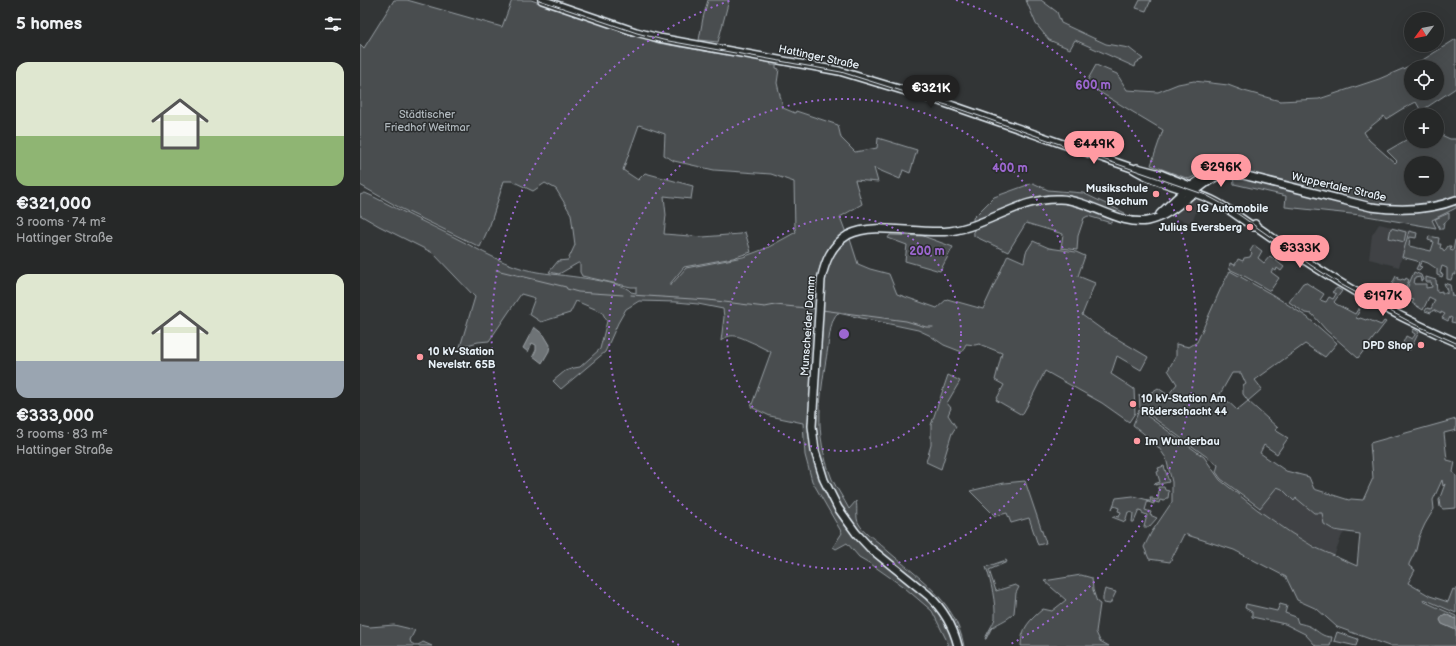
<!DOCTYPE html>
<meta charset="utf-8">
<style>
body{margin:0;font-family:"Balsamiq Sans",sans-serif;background:#323434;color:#f1f3f6;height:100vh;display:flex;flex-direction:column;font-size:15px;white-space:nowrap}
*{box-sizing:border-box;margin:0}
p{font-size:13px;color:#a4a6a8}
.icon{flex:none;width:22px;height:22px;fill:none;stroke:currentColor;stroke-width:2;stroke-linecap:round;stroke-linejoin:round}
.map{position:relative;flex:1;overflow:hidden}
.drawer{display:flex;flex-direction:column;background:#262828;width:360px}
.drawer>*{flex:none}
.needle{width:26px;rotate:238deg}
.controls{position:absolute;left:1044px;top:12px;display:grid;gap:8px}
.controls a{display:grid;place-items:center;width:40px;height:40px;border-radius:50%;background:#262828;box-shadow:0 4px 16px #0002,0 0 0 1px #424445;font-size:20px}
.price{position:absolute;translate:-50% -34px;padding:0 9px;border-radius:14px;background:#ff9aa2;color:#111;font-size:13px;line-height:26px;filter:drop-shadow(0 1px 2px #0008)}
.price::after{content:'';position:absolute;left:50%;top:24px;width:12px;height:9px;margin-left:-6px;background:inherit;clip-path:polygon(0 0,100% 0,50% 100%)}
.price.on{background:#222;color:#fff}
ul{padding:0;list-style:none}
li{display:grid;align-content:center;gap:8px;height:212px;padding:0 16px}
li span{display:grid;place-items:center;height:124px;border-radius:12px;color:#555}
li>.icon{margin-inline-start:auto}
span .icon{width:72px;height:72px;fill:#fffc;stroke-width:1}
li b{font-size:17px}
h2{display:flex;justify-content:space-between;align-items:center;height:48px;padding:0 16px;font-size:17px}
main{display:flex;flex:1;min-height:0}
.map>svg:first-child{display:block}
.built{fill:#3f4244}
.green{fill:#494d4f;stroke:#989fa4;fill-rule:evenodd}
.water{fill:#6e7376;stroke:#9fa5aa}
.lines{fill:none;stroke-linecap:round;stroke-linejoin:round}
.stream{stroke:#9fa5aa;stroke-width:1}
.secondary-casing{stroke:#e8f1f8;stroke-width:10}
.primary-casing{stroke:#e8f1f8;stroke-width:10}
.secondary{stroke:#2a2d2e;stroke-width:7}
.primary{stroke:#2a2d2e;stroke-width:7}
.tram{stroke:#e8f1f8;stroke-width:1}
.ring{fill:none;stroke:#9c67d0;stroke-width:2;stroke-dasharray:2 4}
.poi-dot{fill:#ff9aa2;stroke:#2a2d2e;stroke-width:1.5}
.labels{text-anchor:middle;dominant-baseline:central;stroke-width:3;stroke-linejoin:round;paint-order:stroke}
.street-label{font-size:11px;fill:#e8f1f8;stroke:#2a2d2e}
.park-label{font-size:11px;fill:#b0b8bd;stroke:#2a2d2e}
.poi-label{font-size:11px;font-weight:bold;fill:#e8f1f8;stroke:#2a2d2e;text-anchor:start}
.centre{fill:#9c67d0;stroke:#2a2d2e;stroke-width:2}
.ring-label{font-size:12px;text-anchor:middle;font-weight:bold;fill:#9c67d0;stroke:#2a2d2e;stroke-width:3;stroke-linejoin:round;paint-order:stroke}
</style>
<main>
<section class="drawer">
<h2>5 homes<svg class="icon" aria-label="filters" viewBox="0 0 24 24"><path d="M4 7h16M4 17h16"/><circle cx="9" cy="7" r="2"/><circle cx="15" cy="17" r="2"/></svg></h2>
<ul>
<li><span style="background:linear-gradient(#dfe7d0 60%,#8fb573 0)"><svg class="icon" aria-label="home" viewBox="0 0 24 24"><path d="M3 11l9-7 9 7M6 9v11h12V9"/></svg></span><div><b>€321,000</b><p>3 rooms · 74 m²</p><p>Hattinger Straße</p></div></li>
<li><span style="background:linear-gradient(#dfe7d0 70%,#9aa5b1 0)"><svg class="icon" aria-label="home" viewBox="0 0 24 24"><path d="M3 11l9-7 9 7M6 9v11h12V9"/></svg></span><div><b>€333,000</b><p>3 rooms · 83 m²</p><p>Hattinger Straße</p></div></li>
</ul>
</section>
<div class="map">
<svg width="1096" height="646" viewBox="0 0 1096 646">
<rect width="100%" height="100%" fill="#323536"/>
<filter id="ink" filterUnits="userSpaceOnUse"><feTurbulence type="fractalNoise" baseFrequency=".025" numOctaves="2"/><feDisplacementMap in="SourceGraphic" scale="8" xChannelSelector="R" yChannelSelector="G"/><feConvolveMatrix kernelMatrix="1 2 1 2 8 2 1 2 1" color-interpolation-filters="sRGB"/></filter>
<g filter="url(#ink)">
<path class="built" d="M833 198 841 199 832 223 810 217Z
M1019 224 1049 231 1039 267 1009 259 1012 235Z
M917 487 922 489 934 500 936 498 954 513H962L974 530 986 532 982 535 974 557 931 533 898 510Z"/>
<path class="green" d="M34 0H47L142 27 152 0H171L298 43 410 62 411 65H416V68L419 69 417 83 423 108 435 113 436 111 478 125 481 138 495 152 517 148 518 138 557 150 550 173 543 170 540 179 514 168 518 182 495 180 502 204 480 217 486 233C468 246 460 257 458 280H465C466 261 475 250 490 239L498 264 510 269 529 274 537 294 577 308 587 299 623 309 648 255 664 262 666 252 673 241 689 248 716 252 725 256 718 276 735 283 722 315 744 331 788 357 781 370 757 356 751 374 774 389 775 413 769 422 742 403 685 371 672 397 662 415 636 400 644 385 635 380 642 353 619 344 615 345 606 344 602 352 584 345 569 335 558 330 478 313C471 317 469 339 468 347 460 397 453 431 472 479 477 489 484 499 489 509L496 501C498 508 495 518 499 524 503 531 513 538 519 543 553 575 595 597 604 646H601C588 592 544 577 508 542 486 520 468 489 461 459 449 411 464 362 462 314L456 313C455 376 437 436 467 496 475 513 488 532 502 545 533 574 586 601 594 646H588V643L572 611 545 588 511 564 499 557 487 543 476 549 473 547 482 533 452 481 445 455 443 423 410 416 391 407 411 352 397 345 396 344C383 339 372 330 361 341L364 317 363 309 338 304 316 302 279 301 266 309 258 323 245 352 201 389 193 381 205 371 214 368 220 367 240 349 247 321 242 312 216 301 210 313 181 322 169 314 175 298 161 294 129 341 118 342 100 347 115 297 73 253 19 226 0 215V195L5 193 12 196C39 210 66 223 94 237 120 250 147 267 177 272 194 275 263 280 271 292L276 293V287H271L222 276 220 272V263H218L199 274 189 272 198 261 208 260 215 245 211 214 196 189 185 183 173 191 152 181H144L130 225 120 247 40 208 0 185V46L1 45 4 48ZM279 125 305 134 304 155 314 161 354 170 411 174 434 182 435 229 436 232 407 248 383 257 326 268 311 285H309L324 267 373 258 391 252 385 232 380 234 343 237 304 234 306 215 304 196 331 199 333 186 285 173 278 180 263 170Z
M348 0H369L358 42 339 40 343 18Z
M666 0H681L697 12 701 23 746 44 769 48 783 59 776 63 775 67 715 40 710 49 689 40 676 24Z
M780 0H791L786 11 776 8Z
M1096 39V88L1061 111 1056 102 1042 109 1026 119 1024 116 1004 132 1009 140 1035 163 1037 161 1027 151 1051 137V141H1077V133L1090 139H1096V208L1072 220 1076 228 1001 215 925 207 926 196 874 184 872 168C851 167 847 169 829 179L791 165 803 130 736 90 727 81 736 65 757 74 767 90 798 92 818 84 834 81 868 85 884 91 920 101 959 99 1019 79 1061 61ZM1051 67H1077V93H1051ZM1051 163H1077V189H1051Z
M673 183 688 190 723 193 765 213 760 222 753 219 751 223 728 216 724 218 718 236 717 250 701 248 703 234 666 223 648 252 614 236 613 218 634 197Z
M1089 213V219L1084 223 1083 229H1080L1075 219Z
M1031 228 1046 232 1044 242 1029 238Z
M1049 231 1057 233 1056 238 1050 237 1049 246 1071 251 1074 242 1068 240 1069 236 1079 238 1078 244H1081L1080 248 1083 249 1084 252 1088 246H1091L1090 250 1093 251 1095 240H1096V275L1093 274 1091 280 1087 279V268L1082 266 1080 273 1083 274 1082 277 1077 275V269L1068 263 1062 261 1059 266 1062 267 1059 270 1056 269 1059 263 1057 261 1042 257Z
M530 235 563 236 593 247 580 271 545 261 547 245 528 238Z
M894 245 902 251 898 258 904 263 910 256 924 267 921 271 917 268 916 271 913 269 911 272 919 278 910 291 886 277 869 269 870 263 875 265 878 259 883 261 884 258 890 257 892 253 890 251Z
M870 271 913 295 947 317 977 343 965 357 945 344 895 380 902 389 888 401 918 428 915 430 928 438 917 454 904 445 900 453 926 471 949 477 954 489 989 500 991 499 1003 500 1013 478 1010 443 1096 419V430L1084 433 1087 460 1095 462 1093 472 1096 476V508L1083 509 1080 507 1079 500 1085 484 1083 486 1082 480 1073 500 1074 509 1065 524 1059 537 1056 550 1049 564V566L1055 570 1048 583 1070 596 1088 602 1093 589 1095 590 1096 588V613L1064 599 1063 601 1096 616V619L1085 614 1083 624 1096 630V646H1029L977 627 957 609 937 600 926 577 874 550 824 534 810 562 789 559 784 547 791 533 812 502V482L806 458 799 448 783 433 773 425 779 410 844 457 860 480 898 510 931 533 954 547 997 566 1000 534 974 530 964 524 962 513H954L936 498 934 501 922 489 917 487 900 508 861 479 856 472 858 465 780 408 779 394 782 398 798 388 808 395 817 384 808 370 816 356V344L829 347 837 342 861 288ZM872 373H881L886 384 883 386V394L888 401 877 410 860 394Z
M1054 272 1061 275 1063 280 1061 281 1060 277 1055 278 1054 284H1066V288L1072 287 1071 282H1066V277L1076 280 1077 292 1082 291V293H1086L1087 294V291L1084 283 1090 285 1092 296 1096 297V323L1091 322 1092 318 1090 317 1088 321 1082 318 1085 314 1081 312V314L1073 310 1071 313 1065 311 1067 308 1071 309 1075 300 1069 297 1063 310 1052 303 1054 300 1051 299 1050 301 1043 298Z
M1036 276 1038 277 1037 279 1041 280 1042 279 1045 280 1046 278 1049 280 1044 291 1032 284Z
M945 282 964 294 960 300 966 302 969 297 973 299 976 294 972 292 977 288 982 291 974 302 976 304 995 314 998 309H1000L996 318 999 319 1000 318 1006 320 1007 319 1021 325 1024 321 1026 322 998 358 966 330 952 314 945 313 929 302 943 283H944Z
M1054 329 1059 332 1050 350 1042 345 1046 336 1052 339 1055 335V334L1052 332Z
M588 375 600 381 587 403 591 408 588 415 596 427 592 433 581 469 566 462 571 445V425Z
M804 466 809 482 795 485 794 484 800 482 797 472 799 471 798 468Z
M665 481 686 543 678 545 669 518 651 523 647 513 635 516 610 491 644 483Z
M798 487H804L805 490 809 491 808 498H806L804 501 800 500 799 503 792 501 794 503V504L788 502V501H791L790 497H792V499L798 500 799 489H798Z
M773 496 788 500 785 510 791 512 790 515 797 518 789 527H784L787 515 782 513V511L779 510 774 522H772L773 513 768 512 765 522 752 517 754 516 759 517 761 512 758 511 759 508 754 506 752 509 756 498Z
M646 560 647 562 629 570 636 591 655 585 659 587 656 593 654 613C647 621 636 623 631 629 629 632 628 636 626 639H625C627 633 634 623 635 618 636 604 631 581 626 567Z
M721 575 732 578 733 590 737 602 740 604 736 632 740 641 749 646H661C661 628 670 620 683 609L692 611 706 600 684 581Z
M745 589 756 592 750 604 743 603V597Z
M886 604 917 611 920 604 927 606 925 613 936 617 938 623C942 624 947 625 951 627 959 632 962 637 972 637L970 646H956L945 634 925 624 892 617V612L885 608Z
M0 625 10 627 34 625 55 630 50 640 51 643C56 646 59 645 63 642L72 646H0Z
M977 632 998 639 996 646 974 641Z"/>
<path class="water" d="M174 327 184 335 190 345 189 351 182 363 173 356 176 350V345L172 343 168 352 163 348Z
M1085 614 1096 619V630L1082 624 1080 620 1082 616Z"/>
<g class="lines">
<path class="stream" d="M136 270 206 287 207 289 218 292 263 295
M271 295 348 300 405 307 415 305 457 309
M462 310 546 321 566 327H573"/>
<defs>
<path id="secondary" d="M182 0 276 32 299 38 479 71 579 101 772 168C797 184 826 188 852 200 867 207 880 218 894 227H897
M777 168 800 174 835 188
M895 224 897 227C919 242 940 258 963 272 1005 299 1050 322 1096 342"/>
<path id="primary" d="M879 174 1011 207C1040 211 1068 211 1096 200
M800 214C815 199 839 175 861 172
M598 646C593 626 583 609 568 595L510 548 496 533 478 508 464 480 455 451 452 426 461 280C465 262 471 245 488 235 515 221 559 235 590 231 628 226 661 197 700 199 729 200 761 226 787 221 808 217 822 202 838 189 845 184 852 177 861 175 868 174 875 175 882 175"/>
</defs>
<use href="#secondary" class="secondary-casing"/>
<use href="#primary" class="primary-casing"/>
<use href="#secondary" class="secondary"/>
<use href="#primary" class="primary"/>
<path class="tram" d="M179 0 277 33 303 40 481 72 596 108 846 195 868 207 952 266 982 285 1054 324 1096 343"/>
</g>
</g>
<g class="ring">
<circle cx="484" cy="334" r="117"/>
<circle cx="484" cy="334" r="235"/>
<path d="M319 645A352 352 0 0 1 372 0M596 0A352 352 0 0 1 649 645"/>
</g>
<g class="poi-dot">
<circle cx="796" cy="194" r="4"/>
<circle cx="829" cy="208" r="4"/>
<circle cx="890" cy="227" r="4"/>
<circle cx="1061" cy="345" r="4"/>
<circle cx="60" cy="357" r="4"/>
<circle cx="773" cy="404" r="4"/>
<circle cx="777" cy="441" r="4"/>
</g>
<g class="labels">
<g class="street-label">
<text transform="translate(459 57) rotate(12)">Hattinger Straße</text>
<text transform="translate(979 187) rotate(13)">Wuppertaler Straße</text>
<text transform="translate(448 326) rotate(-86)">Munscheider Damm</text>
</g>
<g class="park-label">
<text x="67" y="114">Städtischer<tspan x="67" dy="13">Friedhof Weitmar</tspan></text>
</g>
<g class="poi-label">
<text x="788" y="188" text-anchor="end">Musikschule<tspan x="788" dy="13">Bochum</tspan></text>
<text x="837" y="208">IG Automobile</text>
<text x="882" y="227" text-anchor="end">Julius Eversberg</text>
<text x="1053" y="345" text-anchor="end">DPD Shop</text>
<text x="68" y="351">10 kV-Station<tspan x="68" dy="13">Nevelstr. 65B</tspan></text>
<text x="781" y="398">10 kV-Station Am<tspan x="781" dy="13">Röderschacht 44</tspan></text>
<text x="785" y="441">Im Wunderbau</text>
</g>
</g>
<circle cx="484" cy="334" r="6" class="centre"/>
<g class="ring-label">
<text x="733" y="89">600 m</text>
<text x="650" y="172">400 m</text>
<text x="567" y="255">200 m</text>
</g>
</svg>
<div class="controls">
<a><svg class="needle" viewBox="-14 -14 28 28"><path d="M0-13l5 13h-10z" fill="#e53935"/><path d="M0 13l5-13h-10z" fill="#a4a6a8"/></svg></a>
<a><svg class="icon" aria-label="locate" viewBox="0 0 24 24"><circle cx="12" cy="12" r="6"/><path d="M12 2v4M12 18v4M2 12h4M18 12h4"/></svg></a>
<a>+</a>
<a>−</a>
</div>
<b class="price on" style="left:571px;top:109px">€321K</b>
<b class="price" style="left:734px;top:165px">€449K</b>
<b class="price" style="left:861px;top:188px">€296K</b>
<b class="price" style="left:940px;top:269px">€333K</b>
<b class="price" style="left:1023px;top:317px">€197K</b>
</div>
</main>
